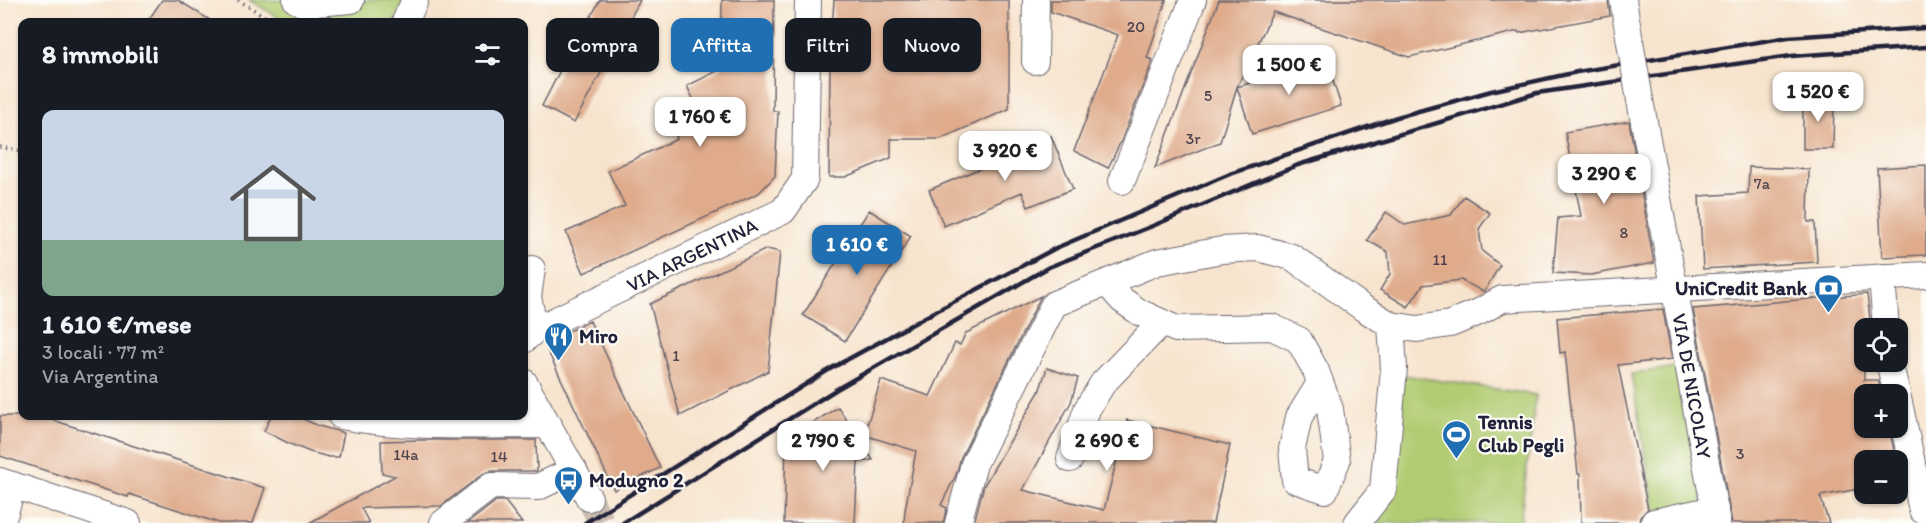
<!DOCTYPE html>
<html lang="it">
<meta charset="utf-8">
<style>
body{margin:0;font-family:Itim,sans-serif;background:#242831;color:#f1f3f6;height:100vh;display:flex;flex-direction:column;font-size:22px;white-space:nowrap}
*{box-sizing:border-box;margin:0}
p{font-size:20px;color:#9ea1a6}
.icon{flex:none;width:33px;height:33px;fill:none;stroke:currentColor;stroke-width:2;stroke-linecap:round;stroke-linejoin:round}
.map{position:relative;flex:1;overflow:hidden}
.side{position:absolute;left:18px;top:18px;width:510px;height:402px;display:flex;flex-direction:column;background:#171b24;border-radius:12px;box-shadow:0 2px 4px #0004}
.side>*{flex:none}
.guide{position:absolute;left:546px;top:18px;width:570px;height:54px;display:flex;gap:12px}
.buttons{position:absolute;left:1854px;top:318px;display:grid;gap:12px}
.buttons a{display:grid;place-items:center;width:54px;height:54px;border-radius:12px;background:#171b24;box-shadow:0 2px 4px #0004;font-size:30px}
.price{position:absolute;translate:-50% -51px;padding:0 14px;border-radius:12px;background:#fff;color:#222;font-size:20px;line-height:39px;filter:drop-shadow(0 2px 3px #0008)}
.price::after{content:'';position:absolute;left:50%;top:36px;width:18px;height:14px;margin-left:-9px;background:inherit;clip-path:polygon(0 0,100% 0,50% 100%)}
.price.current{background:#1f6fb2;color:#fff}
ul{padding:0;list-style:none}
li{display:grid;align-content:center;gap:12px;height:318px;padding:0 24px}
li+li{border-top:2px solid #363941}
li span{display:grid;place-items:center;height:186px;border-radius:12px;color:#555}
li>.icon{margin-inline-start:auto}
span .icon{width:108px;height:108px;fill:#fffc;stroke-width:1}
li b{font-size:26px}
h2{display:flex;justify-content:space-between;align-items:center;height:72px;padding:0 24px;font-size:26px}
.tag{padding:0 21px;border-radius:12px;background:#171b24;box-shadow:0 2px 4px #0004;font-size:21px;line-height:54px}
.tag.current{background:#1f6fb2;color:#fff}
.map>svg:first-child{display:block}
.green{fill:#b1cc72;stroke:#6a7756;stroke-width:1.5}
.building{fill:#dfab8b}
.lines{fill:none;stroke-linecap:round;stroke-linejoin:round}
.minor-tunnel{stroke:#ccbdb1;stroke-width:26;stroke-dasharray:26 13;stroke-linecap:butt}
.minor-casing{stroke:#6d666e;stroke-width:28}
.path{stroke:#6d666e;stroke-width:4;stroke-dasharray:1.5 4.5;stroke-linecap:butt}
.minor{stroke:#fff;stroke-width:26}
.rail{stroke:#22223b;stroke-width:4.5}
.minor-bridge-casing{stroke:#6d666e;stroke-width:28;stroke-linecap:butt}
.minor-bridge{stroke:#fff;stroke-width:26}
.labels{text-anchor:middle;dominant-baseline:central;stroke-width:4.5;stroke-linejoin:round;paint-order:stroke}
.number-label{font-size:16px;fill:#51444f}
.street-label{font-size:20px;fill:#22223b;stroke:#fdfcf7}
.poi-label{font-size:20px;font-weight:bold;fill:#22223b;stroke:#fdfcf7;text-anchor:start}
</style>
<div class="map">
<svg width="1926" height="523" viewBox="0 0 1926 523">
<rect width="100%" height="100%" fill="#fdfcf7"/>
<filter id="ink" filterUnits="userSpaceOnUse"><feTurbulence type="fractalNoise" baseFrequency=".0167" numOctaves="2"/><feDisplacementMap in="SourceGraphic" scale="12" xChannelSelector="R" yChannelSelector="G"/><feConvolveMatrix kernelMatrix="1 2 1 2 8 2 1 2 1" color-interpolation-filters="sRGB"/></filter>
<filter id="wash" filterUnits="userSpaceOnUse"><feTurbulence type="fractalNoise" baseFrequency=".008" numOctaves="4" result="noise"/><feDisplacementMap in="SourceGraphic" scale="24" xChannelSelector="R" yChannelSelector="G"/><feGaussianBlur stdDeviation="1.35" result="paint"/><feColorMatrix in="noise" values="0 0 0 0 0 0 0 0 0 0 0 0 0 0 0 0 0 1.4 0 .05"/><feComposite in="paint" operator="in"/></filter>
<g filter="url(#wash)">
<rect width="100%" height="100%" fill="#f7e4ce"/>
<path class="green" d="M249 0H404L394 22H286Z
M1681 366 1704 504 1655 512 1631 374Z
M1396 374 1536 395 1520 523H1379Z"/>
<g id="blocks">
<path class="building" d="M162 0H178L213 22H147Z
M600 0H640L574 123 542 106 571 49 573 50Z
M722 0H774L773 111H778L775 176 759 193 584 273 566 232 625 206 608 171 677 139 676 136 704 121 687 86 721 69Z
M834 0H1009V109L940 139H891V158L845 177H829L830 61Z
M1051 0H1166L1147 58 1153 60 1122 139 1108 168 1074 151 1118 35 1051 12Z
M1219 0H1608L1610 16 1519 33 1518 31 1409 57 1273 12 1237 87 1220 142 1155 168Z
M1326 59 1341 106 1252 134 1237 87Z
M1803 97 1834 98 1833 149H1803Z
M1629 121 1654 263 1591 275 1553 273 1558 218 1581 216 1565 132Z
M1051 136 1073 189 1028 207 1022 192 944 226 929 190 1007 157 1006 155Z
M1926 165V255L1882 257 1877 168Z
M1749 167 1809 169 1808 222H1815L1817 262 1703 269 1699 196 1748 193Z
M1464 196 1490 213 1479 229 1482 251 1500 265 1484 292 1461 280 1423 285 1408 307 1380 290 1390 274 1388 252 1367 240 1386 212 1405 225 1451 215Z
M869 210 911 236 845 341 803 315Z
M767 249 780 252 768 371 680 416 650 304Z
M1867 294 1871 328H1864V380H1878L1882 394H1864V428H1889L1896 460H1864V488L1820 496 1829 523H1732L1693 309Z
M1041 296 961 457 956 475 941 505 947 508 943 523H904L905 510 916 451 864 435 881 380 930 396 955 343 960 345 966 333Z
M1663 309 1672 359 1618 365 1648 509 1640 517 1639 523H1581L1580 474H1578L1565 352 1560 353 1557 318Z
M590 321 660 468 614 490 544 343Z
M1047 368 1078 378 1071 402 1023 490 1104 510 1127 420 1230 445 1213 523H974L984 485 1039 392Z
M838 407 873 460 858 462 855 523H784L786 440Z
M0 416H40L265 488 253 523H219L129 494 128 497 0 456Z
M271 416H296L319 426 344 433 339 457H329L310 452 290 444 264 431Z
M420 440H536L537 471H491L483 474 441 506 361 508 369 523H309L395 476 382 473 381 441Z
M496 501H505L522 523H468Z"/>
</g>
</g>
<g filter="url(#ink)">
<use href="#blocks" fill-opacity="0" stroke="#6d666e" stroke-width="1.5"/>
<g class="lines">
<path class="minor-tunnel" d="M589 498 602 523"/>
<defs>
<path id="minor" d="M296 0 304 4 351 0
M1623 0 1630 42
M405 22 415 0
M1035 61 1036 0
M1640 100 1717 523
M1122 181 1193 0
M532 269 528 297 535 330
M1882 277 1886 328
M1107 283 1122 300 1139 312 1176 329 1272 327 1299 340 1316 371 1330 409 1337 461 1325 490 1295 480 1292 449 1299 417 1320 383
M524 340 535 330 783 211 805 179 808 0
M1889 362 1897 394
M524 382 589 498
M1898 398 1922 510 1926 509
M341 416C409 429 480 425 549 425
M1070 459 1087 409 1103 383 1161 323
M0 481 128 523
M1654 522 1715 509
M2 523 13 485
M443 523 491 486 538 487 574 470
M958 523 974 464 1054 304 1157 262 1222 250 1258 248 1292 257 1363 308 1391 325 1417 329 1450 324 1479 312 1502 299 1926 275
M1357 523 1383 490 1394 369 1391 325"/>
</defs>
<use href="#minor" class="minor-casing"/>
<path class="path" d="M238 0 274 22
M0 147 22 151"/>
<use href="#minor" class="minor"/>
<path class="rail" d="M585 523 830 369 940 309 1056 248 1230 174 1397 117 1491 91 1577 72 1788 37 1926 28
M623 523 837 389 1049 267 1150 227 1298 165 1537 93 1791 56 1926 47"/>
<defs>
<path id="minor-bridge" d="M1630 42 1640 100"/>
</defs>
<use href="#minor-bridge" class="minor-bridge-casing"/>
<use href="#minor-bridge" class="minor-bridge"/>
</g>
</g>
<defs>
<symbol id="bank-pin" viewBox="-11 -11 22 30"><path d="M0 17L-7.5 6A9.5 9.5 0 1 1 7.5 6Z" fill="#1f6fb2" stroke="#fdfcf7"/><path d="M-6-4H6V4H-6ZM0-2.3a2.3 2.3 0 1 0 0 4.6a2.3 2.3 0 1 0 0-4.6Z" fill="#fff"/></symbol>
<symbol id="restaurant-pin" viewBox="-11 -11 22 30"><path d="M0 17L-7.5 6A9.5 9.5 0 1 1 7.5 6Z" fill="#1f6fb2" stroke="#fdfcf7"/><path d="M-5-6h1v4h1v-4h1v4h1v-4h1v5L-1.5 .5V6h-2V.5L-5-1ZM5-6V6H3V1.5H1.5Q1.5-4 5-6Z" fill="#fff"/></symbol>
<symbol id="stadium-pin" viewBox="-11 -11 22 30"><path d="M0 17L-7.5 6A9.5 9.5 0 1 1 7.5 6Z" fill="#1f6fb2" stroke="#fdfcf7"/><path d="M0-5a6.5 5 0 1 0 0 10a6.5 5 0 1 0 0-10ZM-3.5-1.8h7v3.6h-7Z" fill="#fff"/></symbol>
<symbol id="bus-pin" viewBox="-11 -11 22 30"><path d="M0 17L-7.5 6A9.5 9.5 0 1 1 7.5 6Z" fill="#1f6fb2" stroke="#fdfcf7"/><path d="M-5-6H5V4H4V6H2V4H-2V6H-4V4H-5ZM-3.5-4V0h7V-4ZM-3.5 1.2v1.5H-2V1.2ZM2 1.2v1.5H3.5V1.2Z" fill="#fff"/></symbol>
</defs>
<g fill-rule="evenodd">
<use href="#bank-pin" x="1812" y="272" width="33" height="45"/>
<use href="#restaurant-pin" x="542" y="320" width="33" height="45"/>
<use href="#stadium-pin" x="1440" y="418" width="33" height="45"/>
<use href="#bus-pin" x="552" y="464" width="33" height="45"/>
</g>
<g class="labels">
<g class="number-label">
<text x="1136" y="26">20</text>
<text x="1208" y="95">5</text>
<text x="1193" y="138">3r</text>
<text x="1762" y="183">7a</text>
<text x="1624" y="232">8</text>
<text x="1440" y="259">11</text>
<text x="676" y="355">1</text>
<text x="1740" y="453">3</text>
<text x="406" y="454">14a</text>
<text x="499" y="456">14</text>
</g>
<g class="street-label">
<text transform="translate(692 255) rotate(-26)">VIA ARGENTINA</text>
<text transform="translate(1692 386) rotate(80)">VIA DE NICOLAY</text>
</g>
<g class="poi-label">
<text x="1807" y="288" text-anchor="end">UniCredit Bank</text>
<text x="579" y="336">Miro</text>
<text x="1478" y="422">Tennis<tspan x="1478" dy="23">Club Pegli</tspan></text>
<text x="589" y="480">Modugno 2</text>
</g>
</g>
</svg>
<div class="buttons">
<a><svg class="icon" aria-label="locate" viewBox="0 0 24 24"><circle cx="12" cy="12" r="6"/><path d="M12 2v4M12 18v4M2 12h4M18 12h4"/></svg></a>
<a>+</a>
<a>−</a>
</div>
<b class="price" style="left:1289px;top:96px">1 500 €</b>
<b class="price" style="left:1818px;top:123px">1 520 €</b>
<b class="price" style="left:700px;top:148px">1 760 €</b>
<b class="price" style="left:1005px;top:182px">3 920 €</b>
<b class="price" style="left:1604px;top:205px">3 290 €</b>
<b class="price current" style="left:857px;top:276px">1 610 €</b>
<b class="price" style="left:823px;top:472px">2 790 €</b>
<b class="price" style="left:1107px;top:472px">2 690 €</b>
<div class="guide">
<a class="tag">Compra</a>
<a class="tag current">Affitta</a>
<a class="tag">Filtri</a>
<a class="tag">Nuovo</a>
</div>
<section class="side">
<h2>8 immobili<svg class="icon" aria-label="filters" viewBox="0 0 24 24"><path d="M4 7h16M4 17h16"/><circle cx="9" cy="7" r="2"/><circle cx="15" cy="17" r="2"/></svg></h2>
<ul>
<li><span style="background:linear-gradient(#c9d6e8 70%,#7fa58c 0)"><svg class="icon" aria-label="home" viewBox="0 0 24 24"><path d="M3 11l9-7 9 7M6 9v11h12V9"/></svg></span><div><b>1 610 €/mese</b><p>3 locali · 77 m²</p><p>Via Argentina</p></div></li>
</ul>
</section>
</div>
